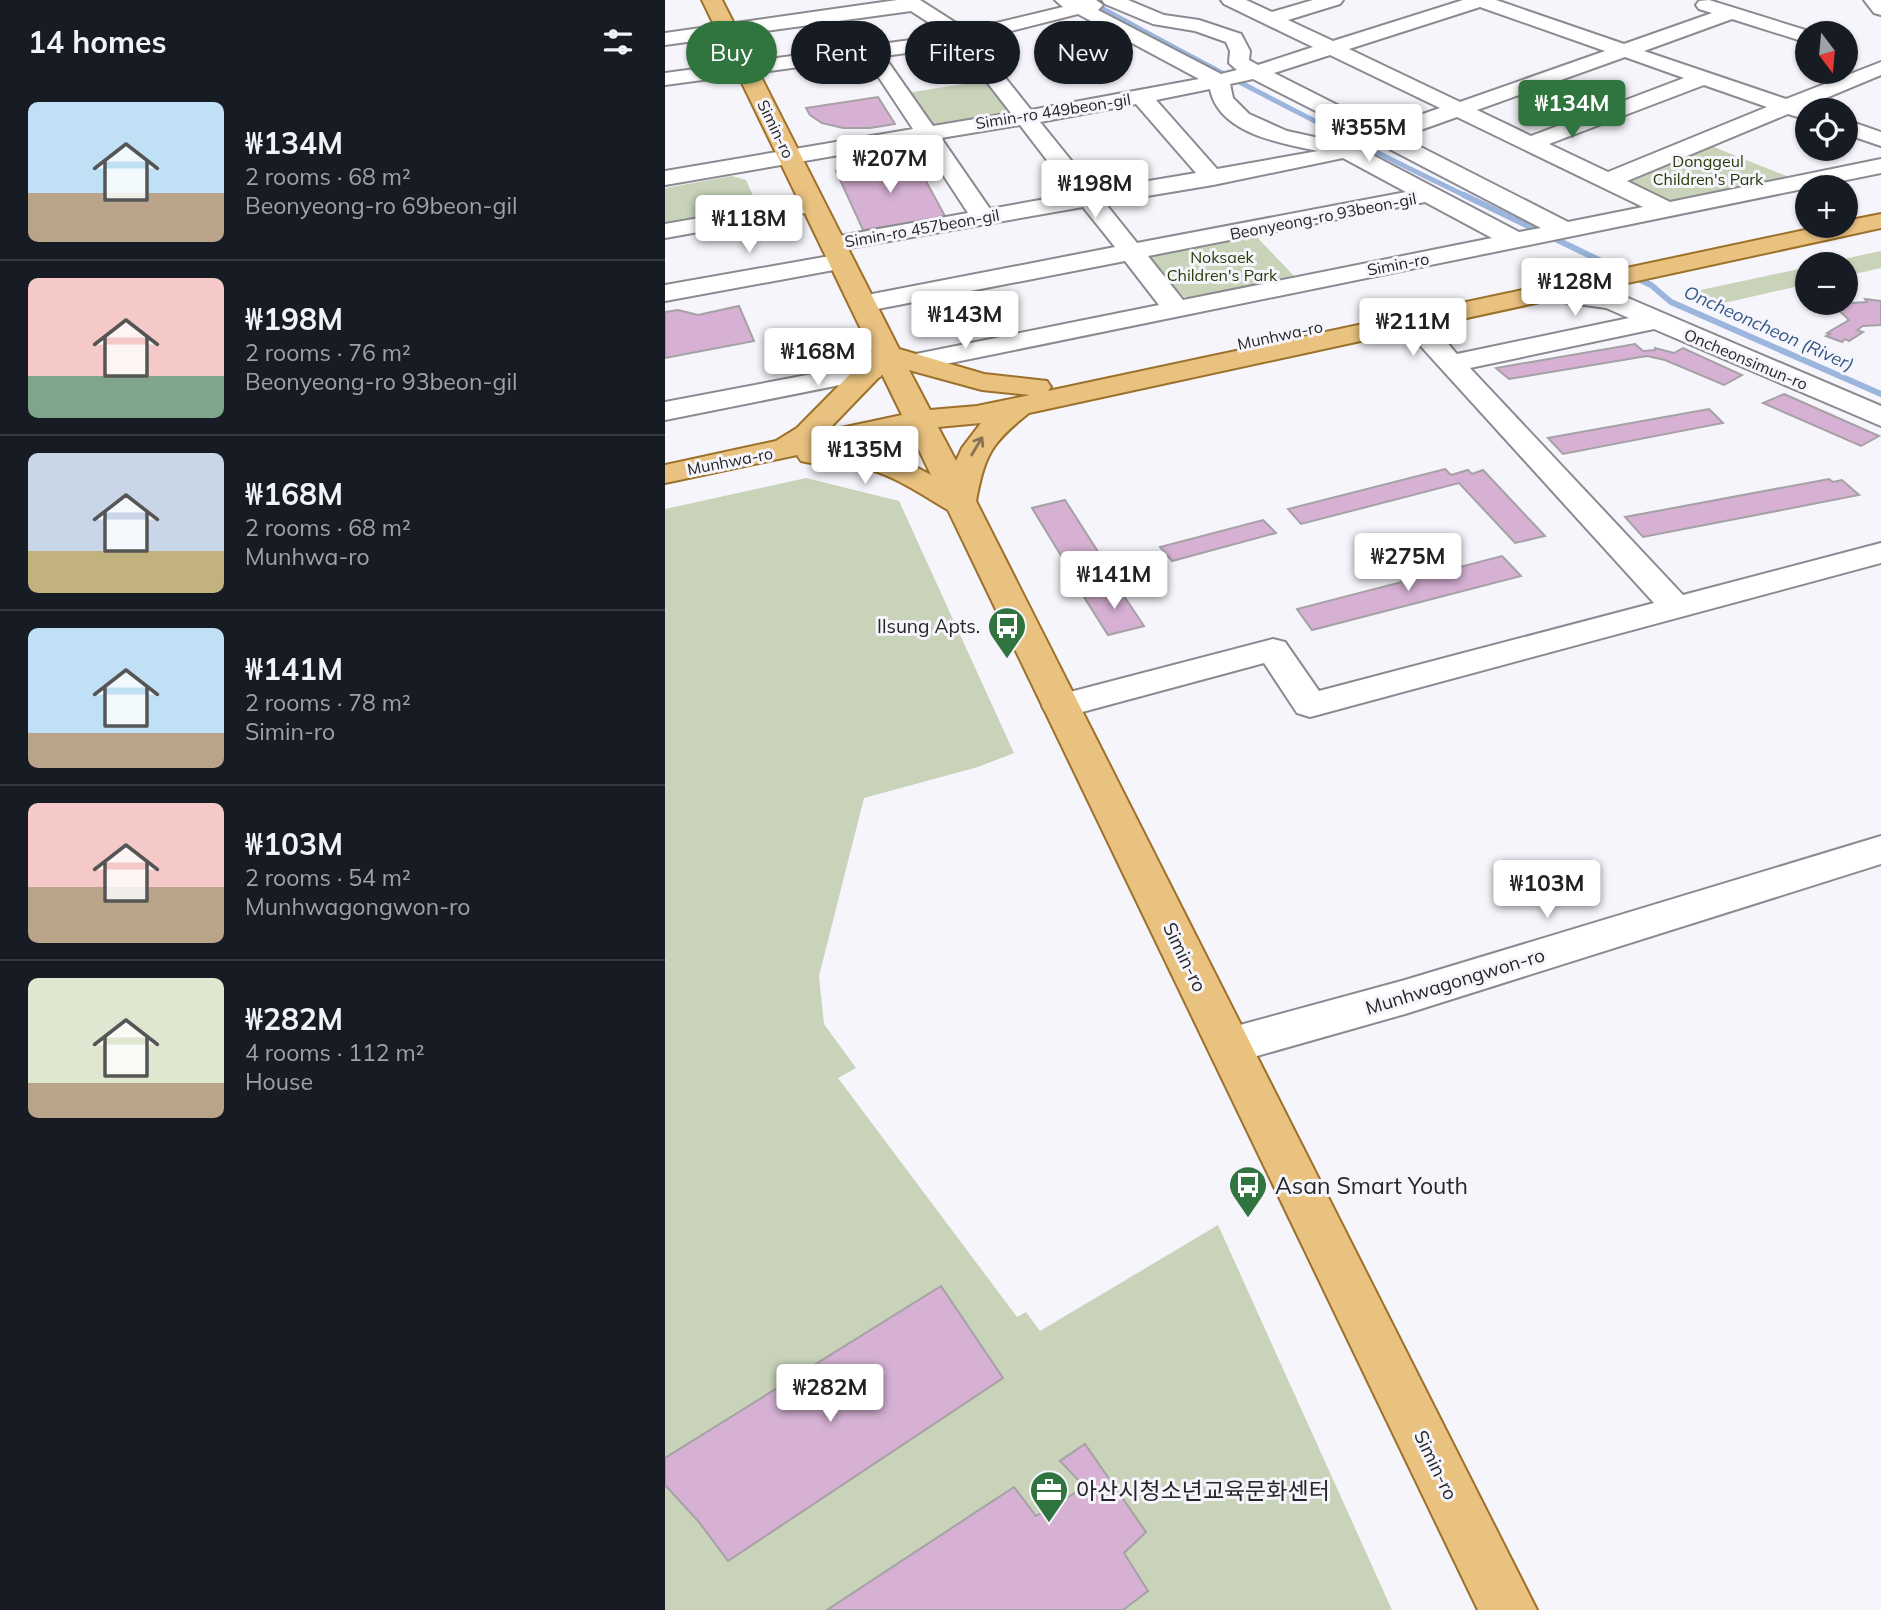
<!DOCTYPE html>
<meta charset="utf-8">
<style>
body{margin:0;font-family:Mulish,"Noto Sans KR",sans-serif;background:#20242c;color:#f1f3f6;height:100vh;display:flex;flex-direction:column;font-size:26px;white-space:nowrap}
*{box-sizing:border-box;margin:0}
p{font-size:23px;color:#9ea1a6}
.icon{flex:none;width:38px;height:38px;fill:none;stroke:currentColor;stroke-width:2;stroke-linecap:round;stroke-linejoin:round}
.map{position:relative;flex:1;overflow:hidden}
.details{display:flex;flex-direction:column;background:#171b24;width:665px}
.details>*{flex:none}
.banner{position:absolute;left:21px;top:21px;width:665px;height:63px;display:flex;gap:14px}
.needle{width:46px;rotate:164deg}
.tools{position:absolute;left:1130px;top:21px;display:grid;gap:14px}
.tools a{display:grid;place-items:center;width:63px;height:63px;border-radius:50%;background:#171b24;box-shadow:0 2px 5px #0004;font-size:35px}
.price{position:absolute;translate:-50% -60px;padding:0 16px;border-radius:7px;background:#fff;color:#222;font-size:23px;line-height:46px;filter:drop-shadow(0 2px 4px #0008)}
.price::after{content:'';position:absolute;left:50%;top:42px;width:21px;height:16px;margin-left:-10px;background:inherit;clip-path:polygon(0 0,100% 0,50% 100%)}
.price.selected{background:#307540;color:#fff}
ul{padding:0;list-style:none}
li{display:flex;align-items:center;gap:21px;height:175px;padding:0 28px}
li+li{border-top:2px solid #363941}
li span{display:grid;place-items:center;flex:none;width:196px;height:140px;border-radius:10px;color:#555}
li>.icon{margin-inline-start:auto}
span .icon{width:84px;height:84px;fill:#fffc;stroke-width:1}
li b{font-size:30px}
h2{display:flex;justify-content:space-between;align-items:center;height:84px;padding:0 28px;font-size:30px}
.tag{padding:0 24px;border-radius:32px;background:#171b24;box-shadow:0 2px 5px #0004;font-size:24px;line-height:63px}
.tag.selected{background:#307540;color:#fff}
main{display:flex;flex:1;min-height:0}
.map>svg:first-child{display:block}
.green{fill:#c8d3b9}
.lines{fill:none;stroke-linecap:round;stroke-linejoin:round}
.stream-far1{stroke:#9bb5dc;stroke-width:5}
.stream{stroke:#9bb5dc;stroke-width:6}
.building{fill:#d6b1d4;stroke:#a6a1a5;stroke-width:2}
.minor-casing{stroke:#8b8a90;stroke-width:4}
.major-casing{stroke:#9c712a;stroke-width:4}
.minor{fill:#fff;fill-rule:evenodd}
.major{fill:#e9c280;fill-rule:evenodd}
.oneway{stroke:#887454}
.labels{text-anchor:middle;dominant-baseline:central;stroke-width:6;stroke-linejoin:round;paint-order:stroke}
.far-street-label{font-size:16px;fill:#262628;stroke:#f6f5fb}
.far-park-label{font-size:16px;fill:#2a3b09;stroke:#f6f5fb}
.far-water-label{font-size:18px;font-style:italic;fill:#34588b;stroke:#f6f5fb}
.poi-label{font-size:19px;fill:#262628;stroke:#f6f5fb;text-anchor:end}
.street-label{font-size:19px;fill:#262628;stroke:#f6f5fb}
.near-poi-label{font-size:23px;fill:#262628;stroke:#f6f5fb;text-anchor:start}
</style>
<main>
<section class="details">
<h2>14 homes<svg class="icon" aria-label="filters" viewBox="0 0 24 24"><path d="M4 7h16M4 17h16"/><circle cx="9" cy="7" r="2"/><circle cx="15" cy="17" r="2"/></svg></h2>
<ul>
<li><span style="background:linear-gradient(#bfe0f5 65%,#b9a48a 0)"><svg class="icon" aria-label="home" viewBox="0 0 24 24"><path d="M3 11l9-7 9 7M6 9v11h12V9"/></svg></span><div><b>₩134M</b><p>2 rooms · 68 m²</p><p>Beonyeong-ro 69beon-gil</p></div></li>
<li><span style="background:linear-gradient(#f6c9c9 70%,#7fa58c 0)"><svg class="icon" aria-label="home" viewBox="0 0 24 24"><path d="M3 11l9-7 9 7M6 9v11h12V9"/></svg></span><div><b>₩198M</b><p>2 rooms · 76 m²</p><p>Beonyeong-ro 93beon-gil</p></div></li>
<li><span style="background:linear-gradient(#c9d6e8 70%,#c2b280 0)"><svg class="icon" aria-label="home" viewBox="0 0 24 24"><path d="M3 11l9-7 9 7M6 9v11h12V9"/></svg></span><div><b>₩168M</b><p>2 rooms · 68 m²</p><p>Munhwa-ro</p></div></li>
<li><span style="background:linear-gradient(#bfe0f5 75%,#b9a48a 0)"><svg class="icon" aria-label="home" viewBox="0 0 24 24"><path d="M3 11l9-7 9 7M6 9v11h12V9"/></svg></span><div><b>₩141M</b><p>2 rooms · 78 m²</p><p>Simin-ro</p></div></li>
<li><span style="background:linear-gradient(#f6c9c9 60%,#b9a48a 0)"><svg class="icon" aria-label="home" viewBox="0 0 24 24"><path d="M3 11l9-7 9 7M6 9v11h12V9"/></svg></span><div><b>₩103M</b><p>2 rooms · 54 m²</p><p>Munhwagongwon-ro</p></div></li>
<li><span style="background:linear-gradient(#dfe7d0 75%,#b9a48a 0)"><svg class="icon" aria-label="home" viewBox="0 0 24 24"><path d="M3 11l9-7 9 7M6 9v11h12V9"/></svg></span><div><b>₩282M</b><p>4 rooms · 112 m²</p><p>House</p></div></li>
</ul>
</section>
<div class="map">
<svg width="1216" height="1610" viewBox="0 0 1216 1610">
<rect width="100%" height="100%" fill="#f6f5fb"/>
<path class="green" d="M325 80 349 110 344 115 273 126 262 123 241 93Z
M1044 145 1129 179 1015 201 994 199 960 183 959 178Z
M67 176 81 180 91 202 82 210 0 225V188Z
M589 234 630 277 526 298 516 296 484 257 487 253Z
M1216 251V268L1181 276V264H1155Z
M1143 267V284L1059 303 1031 291Z
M141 478 234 501 349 753 313 767 199 798 154 976 159 1024 191 1068 173 1078 352 1317 361 1312 375 1331 553 1225 727 1610H0V509Z"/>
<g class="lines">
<path class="stream-far1" d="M422 0C547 69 674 135 803 197"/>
<path class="stream" d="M799 195 986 285 1006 302 1216 394"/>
</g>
<path class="building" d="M213 97 230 124 205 128H178L157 123 145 115 141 108Z
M249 159 281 218 198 230 171 171Z
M1200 299 1216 301V325L1198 326 1192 330 1198 332 1184 341 1180 339 1177 342 1161 336 1165 334 1162 333 1184 320 1166 303H1181L1182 300 1186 303 1202 302Z
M74 306 89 341 0 358V312L13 310 33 315Z
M970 344 978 351 990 350V348L1009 353 1018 348 1077 375 1059 385 1000 360 982 356 844 379 831 368Z
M1119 394 1214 436 1196 446 1098 403Z
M1044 409 1058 423 898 454 883 438Z
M780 469 786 475 803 470 807 474 818 470 880 536 850 543 794 483 636 524 623 509Z
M1164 479 1168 482 1177 480 1194 495 978 537 960 517Z
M400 500 437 558 403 567 367 508Z
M598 520 611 533 507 561 495 547Z
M837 556 856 576 647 630 632 609Z
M453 587 479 626 443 635 419 597Z
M276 1286 338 1378 63 1561 34 1522 0 1485V1458Z
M420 1444 481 1532 459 1553 483 1591 458 1610H162L349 1487 371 1516 420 1487 395 1461Z"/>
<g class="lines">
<defs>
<path id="minor" d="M232 0H255L302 30 398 7 390 0H431L438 5 433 10 556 74 572 70 564 63 565 51 561 42 530 31 488 24 440 4 437 0H463L499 15 534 20 576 34 585 51 584 60 593 65 648 47 559 4 556 0H581L607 12 648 0H678L675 4 623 20 668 41 798 0H831L959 44 1047 13 1034 9 1031 5 1034 1 1044 0 1150 33H1143V43L1067 19 979 51 1121 99 1216 62V75L1142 106 1151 110H1143V120L1123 114 962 181 1005 202 1216 159V173L251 370 241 368 237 362 241 356 494 305 460 261 197 312 188 310 184 304 188 298 197 296 450 247 418 207 167 251 158 249 155 244 158 239 303 213 256 141 0 185V171L248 129 201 58 0 85V73L283 35 246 11 0 45V33ZM815 7 940 51 795 102 684 49ZM413 14 534 79 366 110 310 40ZM294 46 346 113 268 126 219 56ZM665 55 775 108 718 128 609 73ZM960 57 1019 78 866 136 812 110ZM588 79 698 135 677 143 622 131 584 114 568 98 565 84ZM1039 85 1102 107 943 172 884 144ZM545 89C554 134 616 143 653 151L552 169 491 100ZM471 104 531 173 430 190 375 122ZM792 117 978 207 903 222 736 137ZM355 125 408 194 325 209 276 138ZM715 144 876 228 854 232 698 150ZM678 158 741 192 472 243 440 203 548 185ZM760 202 827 238 518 300 483 256Z
M1199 0H1216V15L1209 13Z
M1181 120 1216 132V146L1181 134Z
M148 198 156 200 160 205 156 210 0 238V224Z
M176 254 185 257 189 262 185 267 0 301V285Z
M880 284 956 295 1216 406V426L989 329 805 368 1018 595 1216 543V563L645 717 632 713 599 663 395 718 382 714 377 706 382 698 608 639 620 642 654 691 989 603 732 320 736 314C760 308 777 338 792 354L964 318 941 308 871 298 867 292 871 286Z
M205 363 215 365 219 371 215 377 0 420V402Z
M1216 836V864L740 1014 564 1064 548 1059 542 1046 548 1033 564 1028 740 980Z"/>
<path id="major" d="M37 0H57L234 349 319 374 382 381 386 387 383 391 1159 226H1181V221L1216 214V228L364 413C326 443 320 454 311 501L872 1610H813L283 510C254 493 225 472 190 466 172 463 154 466 136 461L132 455 0 483V465L111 441 132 428 207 352ZM244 370 317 390 365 395 312 406 265 410ZM217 374 237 415 162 431ZM316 423 297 448 291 461 273 427ZM245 431 266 475C236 458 203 448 169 447Z"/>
</defs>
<use href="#minor" class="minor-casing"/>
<use href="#major" class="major-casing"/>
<use href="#minor" class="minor"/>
<use href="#major" class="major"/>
</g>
<defs><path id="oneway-shaft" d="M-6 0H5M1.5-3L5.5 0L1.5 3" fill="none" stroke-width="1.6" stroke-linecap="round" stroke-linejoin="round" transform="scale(1.75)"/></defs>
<use class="oneway" href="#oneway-shaft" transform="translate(312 446) rotate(-59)"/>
<defs>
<symbol id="bus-pin" viewBox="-11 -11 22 30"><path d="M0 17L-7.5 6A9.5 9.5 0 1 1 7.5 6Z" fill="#307540" stroke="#f6f5fb"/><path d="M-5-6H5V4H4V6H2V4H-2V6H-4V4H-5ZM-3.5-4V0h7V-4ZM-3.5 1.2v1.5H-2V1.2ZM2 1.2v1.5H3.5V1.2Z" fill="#fff"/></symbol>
<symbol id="office-pin" viewBox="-11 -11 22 30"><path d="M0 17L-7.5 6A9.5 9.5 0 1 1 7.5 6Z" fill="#307540" stroke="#f6f5fb"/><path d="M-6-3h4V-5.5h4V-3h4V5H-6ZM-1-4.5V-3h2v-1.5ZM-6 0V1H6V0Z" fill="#fff"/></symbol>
</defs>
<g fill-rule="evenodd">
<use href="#bus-pin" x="320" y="604" width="44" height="60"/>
<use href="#bus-pin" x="561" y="1163" width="44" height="60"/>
<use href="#office-pin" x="362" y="1468" width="44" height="60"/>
</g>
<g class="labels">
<g class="far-street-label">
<text transform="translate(388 111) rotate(-9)">Simin-ro 449beon-gil</text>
<text transform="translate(111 129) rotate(64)">Simin-ro</text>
<text transform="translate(658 216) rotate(-11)">Beonyeong-ro 93beon-gil</text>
<text transform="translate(257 228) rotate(-10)">Simin-ro 457beon-gil</text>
<text transform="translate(733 264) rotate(-11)">Simin-ro</text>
<text transform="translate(615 335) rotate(-12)">Munhwa-ro</text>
<text transform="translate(1081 359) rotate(23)">Oncheonsimun-ro</text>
<text transform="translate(65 461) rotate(-11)">Munhwa-ro</text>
</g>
<g class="far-park-label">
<text x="1043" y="161">Donggeul<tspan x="1043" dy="18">Children's Park</tspan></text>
<text x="557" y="257">Noksaek<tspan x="557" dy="18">Children's Park</tspan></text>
</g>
<g class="far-water-label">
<text transform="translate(1104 328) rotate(24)">Oncheoncheon (River)</text>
</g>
<g class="poi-label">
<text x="315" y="626">Ilsung Apts.</text>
</g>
<g class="street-label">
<text transform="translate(520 957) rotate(64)">Simin-ro</text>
<text transform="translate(790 981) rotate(-17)">Munhwagongwon-ro</text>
<text transform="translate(771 1465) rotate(64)">Simin-ro</text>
</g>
<g class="near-poi-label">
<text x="610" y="1185">Asan Smart Youth</text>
<text x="411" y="1490">아산시청소년교육문화센터</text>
</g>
</g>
</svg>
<div class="tools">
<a><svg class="needle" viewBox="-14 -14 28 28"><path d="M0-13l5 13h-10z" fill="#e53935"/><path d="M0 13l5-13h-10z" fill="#9ea1a6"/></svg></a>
<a><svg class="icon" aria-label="locate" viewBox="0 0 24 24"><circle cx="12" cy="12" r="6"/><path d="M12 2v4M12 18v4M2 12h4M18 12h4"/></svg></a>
<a>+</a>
<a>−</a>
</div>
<b class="price selected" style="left:907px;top:140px">₩134M</b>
<b class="price" style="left:704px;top:164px">₩355M</b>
<b class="price" style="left:225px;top:195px">₩207M</b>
<b class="price" style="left:430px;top:220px">₩198M</b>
<b class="price" style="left:84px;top:255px">₩118M</b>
<b class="price" style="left:910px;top:318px">₩128M</b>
<b class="price" style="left:300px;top:351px">₩143M</b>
<b class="price" style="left:748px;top:358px">₩211M</b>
<b class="price" style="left:153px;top:388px">₩168M</b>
<b class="price" style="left:200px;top:486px">₩135M</b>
<b class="price" style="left:743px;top:593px">₩275M</b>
<b class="price" style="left:449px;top:611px">₩141M</b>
<b class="price" style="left:882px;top:920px">₩103M</b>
<b class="price" style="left:165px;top:1424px">₩282M</b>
<div class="banner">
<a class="tag selected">Buy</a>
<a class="tag">Rent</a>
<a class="tag">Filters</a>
<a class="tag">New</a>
</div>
</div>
</main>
